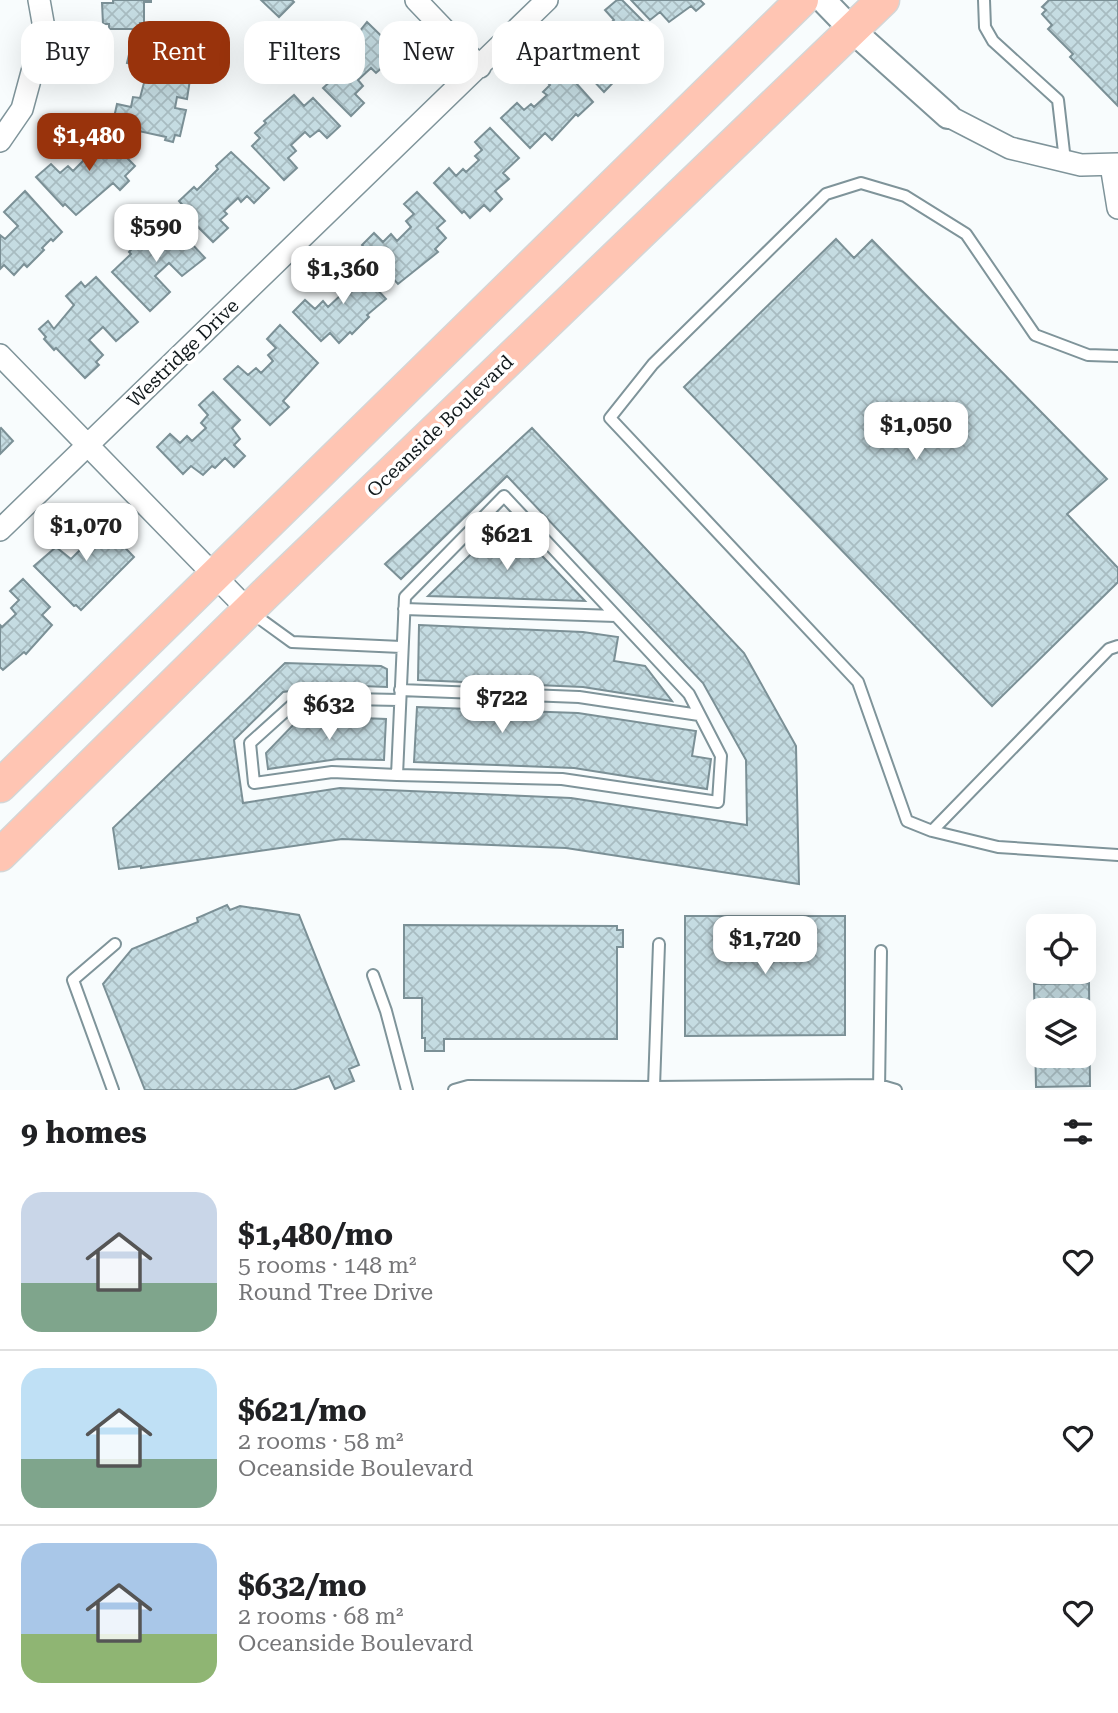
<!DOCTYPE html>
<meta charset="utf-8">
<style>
body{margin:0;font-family:"Roboto Serif",serif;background:#f6f6f6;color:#202124;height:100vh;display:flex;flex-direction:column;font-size:26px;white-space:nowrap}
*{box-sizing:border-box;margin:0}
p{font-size:23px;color:#757577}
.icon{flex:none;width:38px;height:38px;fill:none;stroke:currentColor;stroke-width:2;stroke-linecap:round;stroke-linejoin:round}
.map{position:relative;height:1090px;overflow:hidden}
.side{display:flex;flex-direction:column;background:#fff;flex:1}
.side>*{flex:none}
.guide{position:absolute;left:21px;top:21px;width:700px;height:63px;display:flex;gap:14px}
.buttons{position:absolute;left:1026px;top:914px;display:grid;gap:14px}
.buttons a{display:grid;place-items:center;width:70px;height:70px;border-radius:14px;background:#fff;box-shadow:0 7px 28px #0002;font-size:35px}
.price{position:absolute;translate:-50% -60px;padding:0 16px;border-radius:14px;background:#fff;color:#222;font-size:23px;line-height:46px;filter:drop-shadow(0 2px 4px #0008)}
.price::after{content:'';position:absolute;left:50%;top:42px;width:21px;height:16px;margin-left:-10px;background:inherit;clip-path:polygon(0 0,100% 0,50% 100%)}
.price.active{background:#99330c;color:#fff}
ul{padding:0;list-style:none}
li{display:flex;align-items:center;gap:21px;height:175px;padding:0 21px}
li+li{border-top:2px solid #e0e0e0}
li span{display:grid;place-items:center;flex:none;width:196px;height:140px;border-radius:21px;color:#555}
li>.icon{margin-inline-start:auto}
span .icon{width:84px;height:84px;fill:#fffc;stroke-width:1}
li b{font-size:30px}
h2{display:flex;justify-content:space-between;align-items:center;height:84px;padding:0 21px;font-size:30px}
.tag{padding:0 24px;border-radius:21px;background:#fff;box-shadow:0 7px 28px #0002;font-size:24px;line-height:63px}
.tag.active{background:#99330c;color:#fff}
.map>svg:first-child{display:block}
.building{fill:url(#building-cross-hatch);stroke:#7b9096;stroke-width:2;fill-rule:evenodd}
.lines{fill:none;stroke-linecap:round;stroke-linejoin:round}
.service-casing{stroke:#7f949a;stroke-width:14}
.minor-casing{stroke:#7f949a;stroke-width:24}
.tertiary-casing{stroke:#7f949a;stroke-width:28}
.primary-casing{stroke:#d4d6d6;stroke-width:35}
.service{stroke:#fff;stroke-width:10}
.minor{stroke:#fff;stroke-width:21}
.tertiary{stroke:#fff;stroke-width:24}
.primary{stroke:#ffc5b3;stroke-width:32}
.labels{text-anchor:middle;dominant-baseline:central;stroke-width:7;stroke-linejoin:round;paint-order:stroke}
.street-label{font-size:19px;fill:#121a1d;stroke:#fff}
</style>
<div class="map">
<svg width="1118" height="1090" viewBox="0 0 1118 1090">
<defs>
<pattern id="building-cross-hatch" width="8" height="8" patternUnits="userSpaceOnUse" patternTransform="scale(1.75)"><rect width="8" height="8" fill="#c5dce2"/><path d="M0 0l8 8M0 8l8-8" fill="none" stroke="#a8bcc1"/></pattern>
</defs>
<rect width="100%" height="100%" fill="#f8fcfd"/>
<path class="building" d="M113 0H151V2H144V23H140L141 29H109V24H103L102 3H113Z
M261 0H292L294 2 279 17Z
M617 0H622L645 23 637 33 645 44 636 53 639 55 633 61 637 65 634 69 630 65 604 92 591 78 589 80 562 52 577 38 585 47 593 40 598 45 612 33 606 27 614 20 605 10Z
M631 0H700L704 4 696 11 691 6 669 22 660 12 650 20Z
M1049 0H1118V106L1070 57 1073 54 1048 29 1052 25 1042 14 1046 10 1042 7Z
M367 22 407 61 393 75 384 66 376 73 371 68 358 80 363 86 355 94 364 103 351 116 323 88 333 79 320 66 348 39 351 42Z
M131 46 193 60 187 99 177 97 175 108 186 110 180 136 175 135 173 142 165 140 166 137 134 130V126L113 122 117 104 131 107 133 97 140 98 145 79 137 77 140 66 127 63Z
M558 63 593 102 578 116 576 114 552 140 545 133 530 148 501 118 517 103 524 110 531 104 534 107 547 95 543 92 550 85 542 77Z
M294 95 304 106 313 98 340 126 327 138 319 130 310 137 305 132 291 145 296 151 288 158 297 168 284 180 252 146 260 138 255 133 266 123 264 121Z
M93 123 135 166 125 176 129 181 120 190 113 183 76 215 65 204 63 206 36 177 51 164 60 173 68 166 73 171 86 158 81 153 89 145 80 136Z
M490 128 519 158 503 173 509 179 495 191 502 199 490 211 484 205 470 218 464 211 462 213 434 183 449 168 456 176 463 169 466 172 479 160 475 156 482 150 475 142Z
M231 152 269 188 254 203 247 196 241 202 238 198 224 211 227 214 220 220 228 228 213 242 184 213 187 210 179 201 194 187 197 190 218 169 216 166Z
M25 191 62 232 53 241 51 239 42 248 44 250 27 267 24 264 14 275 4 265 0 269V235L5 239 18 226 4 212Z
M417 192 445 221 437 228 446 238 435 249 438 252 398 284 362 245 374 233 383 242 391 234 397 241 411 227 406 221 414 214 404 204Z
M168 224 176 231 178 229 205 258 182 276 169 263 155 276 170 292 150 311 112 272 131 254 129 252 145 234 148 237 159 228 161 230Z
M836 239 854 258 872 240 1107 479 1067 514 1118 568V582L992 706 684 387Z
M348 258 386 299 367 315 369 317 352 334 350 332 339 343 330 333 321 341 293 312 305 300 315 309 323 301 328 307 342 294 336 288 344 281 335 271Z
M96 277 138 322 116 341 103 327 89 340 103 355 96 362 99 365 85 378 56 348 54 350 44 339 46 337 39 329 48 321 54 329 74 305 66 296 81 282 85 287Z
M280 325 318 363 283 401 289 407 270 425 224 379 238 366 248 375 256 368 261 373 273 361 268 355 276 348 267 339Z
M213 392 240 420 232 428 240 439 234 445 245 456 234 467 225 458 215 468 212 466 203 475 191 466 183 474 157 447 170 434 180 443 187 436 192 441 206 428 201 423 208 415 199 405Z
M1 428 13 441 0 454V429Z
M532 428 744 653 796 746 799 884 566 848 342 839 141 868V866L119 869 113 828 285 663 381 666 387 669V687L335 685 283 692 234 740 243 803 340 788 571 798 747 825 746 760 703 683 507 476 401 579 385 564Z
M91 512 134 557 81 610 76 605 74 606 34 566 56 547 71 559 83 547 71 532Z
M507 519 585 601 428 596Z
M23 579 50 607 42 615 52 625 26 654 24 652 3 670 0 667V625L2 627 16 614 11 608 19 600 10 591Z
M419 625 583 632 618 637 614 661 645 666 672 701 583 687 418 680Z
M417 707 578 713 696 731 692 756 711 759 707 789 574 768 414 762Z
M337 717 386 719 384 760 338 759 268 769 266 753 297 721Z
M227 905 230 910 240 906 299 915 359 1065 349 1069 354 1081 335 1089 329 1076 293 1090H145L103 984 132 949 198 922 197 918Z
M685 916H845V1035L685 1036Z
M404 925 617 926V930H623V947H617V1039H444V1051H425V1038H422V998H404Z
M1089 983 1090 1086 1036 1087 1034 984ZM1038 1010H1083V1055H1038Z"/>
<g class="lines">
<defs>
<path id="service" d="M984 0 985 27 993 41 1058 100 1065 161
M1118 356 1088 355 1035 335 966 234 905 196 861 183 826 194 653 364 610 418 858 682 907 821 932 831 998 847 1118 855
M504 496 689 694 721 756 718 802 562 779 397 775 405 597Z
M404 609 616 616
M252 613 292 642 401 647
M400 690 579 697 699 715
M397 775 332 772 254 783 250 743 300 698 399 700
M932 831 1109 649 1118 646
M373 975 386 1011 407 1090
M654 1087 659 944
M113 1090 73 980 115 944
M454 1090 468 1086 654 1087 879 1085 896 1090
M879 1090 881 951"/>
<path id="minor" d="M416 0 480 67
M948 116 1010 148 1081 165 1118 164
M0 141 22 109 44 28 39 0
M1111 165 1118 208
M0 355 248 610
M0 530 547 0"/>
<path id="tertiary" d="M823 0 852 30 948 116"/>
<path id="primary" d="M0 786 802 0
M0 855 265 594 883 0"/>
</defs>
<use href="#service" class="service-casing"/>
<use href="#minor" class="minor-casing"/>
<use href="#tertiary" class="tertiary-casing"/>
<use href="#primary" class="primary-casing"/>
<use href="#service" class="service"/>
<use href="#minor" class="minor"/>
<use href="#tertiary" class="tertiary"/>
<use href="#primary" class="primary"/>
</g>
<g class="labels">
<g class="street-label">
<text transform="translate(183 353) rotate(-44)">Westridge Drive</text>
<text transform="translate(440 426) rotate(-44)">Oceanside Boulevard</text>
</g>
</g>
</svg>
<div class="buttons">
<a><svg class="icon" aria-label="locate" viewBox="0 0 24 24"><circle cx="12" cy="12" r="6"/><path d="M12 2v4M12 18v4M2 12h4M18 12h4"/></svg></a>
<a><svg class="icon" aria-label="layers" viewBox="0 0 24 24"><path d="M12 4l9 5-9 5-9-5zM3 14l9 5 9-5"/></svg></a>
</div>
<b class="price active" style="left:89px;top:173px">$1,480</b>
<b class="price" style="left:156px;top:264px">$590</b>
<b class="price" style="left:343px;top:306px">$1,360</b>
<b class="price" style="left:916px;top:462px">$1,050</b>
<b class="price" style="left:86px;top:563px">$1,070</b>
<b class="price" style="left:507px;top:572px">$621</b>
<b class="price" style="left:502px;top:735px">$722</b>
<b class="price" style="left:329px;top:742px">$632</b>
<b class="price" style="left:765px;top:976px">$1,720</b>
<div class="guide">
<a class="tag">Buy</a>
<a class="tag active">Rent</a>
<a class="tag">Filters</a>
<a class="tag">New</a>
<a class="tag">Apartment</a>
</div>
</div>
<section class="side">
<h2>9 homes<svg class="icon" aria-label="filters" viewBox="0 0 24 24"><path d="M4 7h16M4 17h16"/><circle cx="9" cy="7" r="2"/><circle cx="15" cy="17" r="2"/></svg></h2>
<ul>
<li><span style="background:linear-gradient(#c9d6e8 65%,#7fa58c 0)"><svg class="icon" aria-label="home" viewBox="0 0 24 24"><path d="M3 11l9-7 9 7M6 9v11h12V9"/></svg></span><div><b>$1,480/mo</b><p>5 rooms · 148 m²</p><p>Round Tree Drive</p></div><svg class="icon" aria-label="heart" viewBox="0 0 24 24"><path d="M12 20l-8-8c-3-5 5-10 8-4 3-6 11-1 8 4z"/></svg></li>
<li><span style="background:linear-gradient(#bfe0f5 65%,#7fa58c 0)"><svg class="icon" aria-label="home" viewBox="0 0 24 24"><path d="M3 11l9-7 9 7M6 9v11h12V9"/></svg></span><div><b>$621/mo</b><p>2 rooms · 58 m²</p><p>Oceanside Boulevard</p></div><svg class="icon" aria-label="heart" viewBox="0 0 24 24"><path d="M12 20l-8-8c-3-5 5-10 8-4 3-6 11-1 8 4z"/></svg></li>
<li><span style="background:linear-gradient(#a9c7e8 65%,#8fb573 0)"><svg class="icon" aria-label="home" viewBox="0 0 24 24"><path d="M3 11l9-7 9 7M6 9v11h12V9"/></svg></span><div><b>$632/mo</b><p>2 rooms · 68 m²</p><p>Oceanside Boulevard</p></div><svg class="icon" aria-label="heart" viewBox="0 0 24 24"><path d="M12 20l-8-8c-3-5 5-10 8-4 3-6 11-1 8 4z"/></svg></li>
</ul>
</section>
